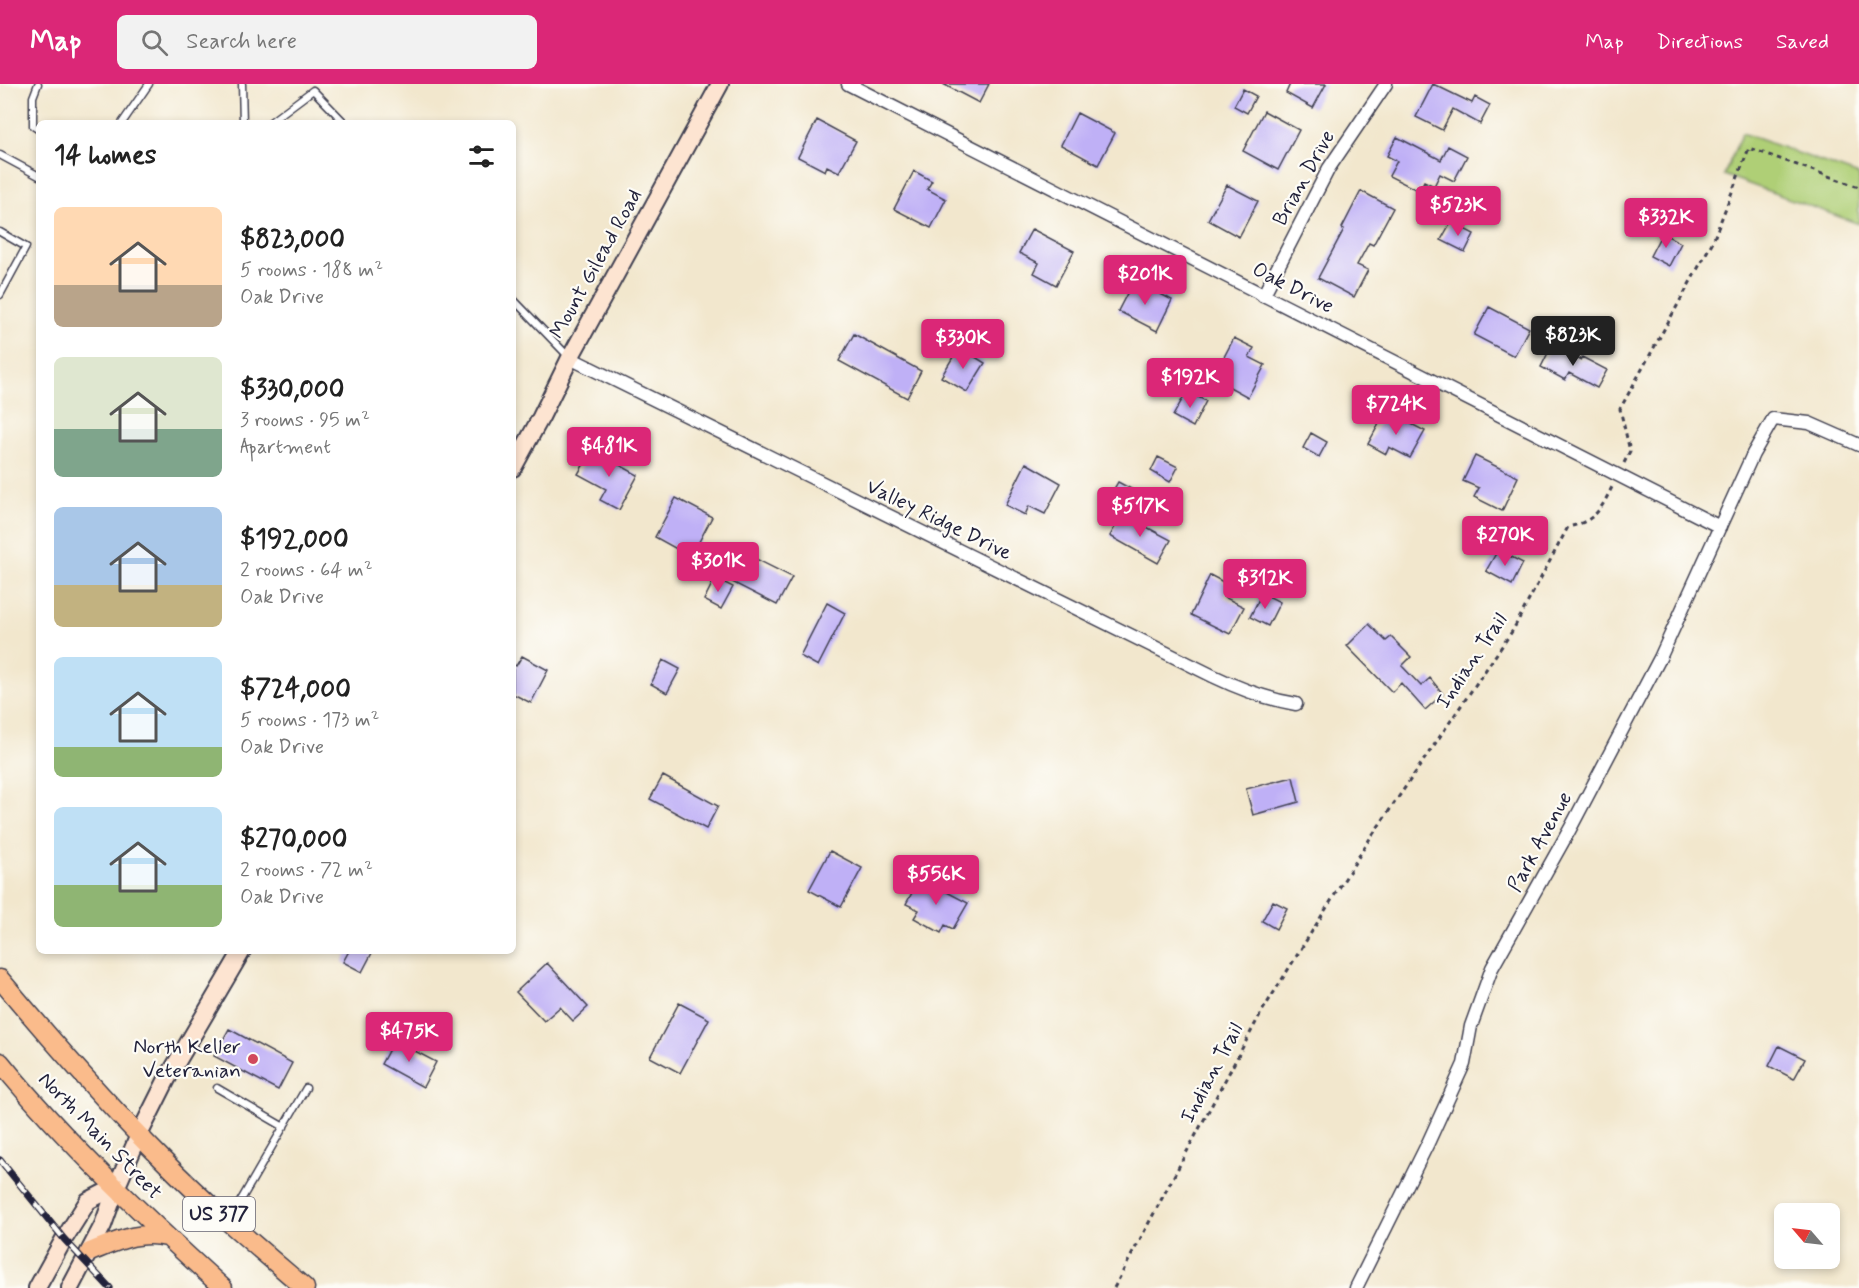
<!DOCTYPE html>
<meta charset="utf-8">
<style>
body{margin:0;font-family:Mynerve,sans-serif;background:#f2f2f2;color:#222;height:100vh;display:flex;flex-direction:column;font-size:22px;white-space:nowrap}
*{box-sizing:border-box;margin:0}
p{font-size:20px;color:#767676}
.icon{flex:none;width:33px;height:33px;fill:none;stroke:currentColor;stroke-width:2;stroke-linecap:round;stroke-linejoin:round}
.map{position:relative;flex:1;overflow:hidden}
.sheet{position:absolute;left:36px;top:36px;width:480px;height:834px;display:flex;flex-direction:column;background:#fff;border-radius:9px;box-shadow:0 3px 9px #0003}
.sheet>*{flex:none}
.needle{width:39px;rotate:298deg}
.controls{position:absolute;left:1774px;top:1119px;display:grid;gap:12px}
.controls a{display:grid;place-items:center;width:66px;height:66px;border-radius:9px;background:#fff;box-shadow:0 3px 9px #0003;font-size:30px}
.price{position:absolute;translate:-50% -51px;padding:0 14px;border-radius:6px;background:#db2777;color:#fff;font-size:20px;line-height:39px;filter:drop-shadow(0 2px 3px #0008)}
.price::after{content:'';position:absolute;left:50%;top:36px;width:18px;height:14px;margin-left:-9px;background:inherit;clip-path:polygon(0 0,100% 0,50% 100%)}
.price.selected{background:#222;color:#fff}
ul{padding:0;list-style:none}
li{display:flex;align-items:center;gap:18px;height:150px;padding:0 18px}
li span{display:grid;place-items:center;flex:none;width:168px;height:120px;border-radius:9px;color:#555}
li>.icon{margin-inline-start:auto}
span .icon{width:72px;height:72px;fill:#fffc;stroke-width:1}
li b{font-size:26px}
h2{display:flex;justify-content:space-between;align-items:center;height:72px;padding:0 18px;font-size:26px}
header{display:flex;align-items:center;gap:36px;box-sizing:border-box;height:84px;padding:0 30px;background:#db2777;color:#fff}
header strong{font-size:28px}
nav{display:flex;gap:33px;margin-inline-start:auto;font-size:21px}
.search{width:420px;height:54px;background:#f2f2f2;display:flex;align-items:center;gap:15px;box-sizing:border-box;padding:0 21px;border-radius:9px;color:#767676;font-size:22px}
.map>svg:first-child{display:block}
.green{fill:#afcf76;stroke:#687858;stroke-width:1.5}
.building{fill:#bfb0f6}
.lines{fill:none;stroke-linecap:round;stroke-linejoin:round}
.service-casing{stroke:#414051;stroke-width:9}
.minor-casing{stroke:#414051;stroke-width:15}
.secondary-casing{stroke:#414051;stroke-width:20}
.primary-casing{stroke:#414051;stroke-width:21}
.path{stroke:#414051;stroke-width:3;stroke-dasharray:4.5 4.5;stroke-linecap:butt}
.service{stroke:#fff;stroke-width:6}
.minor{stroke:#fff;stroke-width:12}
.secondary{stroke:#fde4d1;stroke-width:16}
.primary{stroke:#fabb8b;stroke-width:18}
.rail-casing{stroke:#22223b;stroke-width:7}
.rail{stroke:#fdfcf7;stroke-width:4.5;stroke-dasharray:14;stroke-linecap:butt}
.poi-dot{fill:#d1495b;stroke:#fdfcf7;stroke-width:2}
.labels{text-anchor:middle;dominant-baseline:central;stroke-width:4.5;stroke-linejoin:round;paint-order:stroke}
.shield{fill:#fdfcf7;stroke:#646373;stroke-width:1.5}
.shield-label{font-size:20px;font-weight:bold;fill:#22223b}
.street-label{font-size:21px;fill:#22223b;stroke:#fdfcf7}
.poi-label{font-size:21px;fill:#22223b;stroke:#fdfcf7;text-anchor:end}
</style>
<header>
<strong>Map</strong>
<div class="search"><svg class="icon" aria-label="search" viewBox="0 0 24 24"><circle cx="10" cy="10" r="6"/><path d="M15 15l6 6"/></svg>Search here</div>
<nav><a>Map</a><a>Directions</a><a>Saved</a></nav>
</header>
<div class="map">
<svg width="1859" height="1204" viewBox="0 0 1859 1204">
<rect width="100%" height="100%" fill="#fdfcf7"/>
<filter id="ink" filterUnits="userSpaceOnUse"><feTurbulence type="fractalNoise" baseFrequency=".0167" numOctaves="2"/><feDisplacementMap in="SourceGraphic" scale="12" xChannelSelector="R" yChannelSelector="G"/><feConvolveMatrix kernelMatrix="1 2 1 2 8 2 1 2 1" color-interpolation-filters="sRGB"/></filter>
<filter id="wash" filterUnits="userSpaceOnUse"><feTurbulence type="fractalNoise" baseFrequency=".008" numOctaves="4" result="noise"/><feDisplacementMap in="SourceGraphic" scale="24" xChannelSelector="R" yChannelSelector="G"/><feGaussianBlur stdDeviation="1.35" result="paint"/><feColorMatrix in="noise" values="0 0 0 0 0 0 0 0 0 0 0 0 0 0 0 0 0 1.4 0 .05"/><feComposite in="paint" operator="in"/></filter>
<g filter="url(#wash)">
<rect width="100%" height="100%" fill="#f2e7cd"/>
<path class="green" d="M1742 49 1859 91V140L1724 91Z"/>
<g id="blocks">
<path class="building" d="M943 0H989L979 19Z
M1290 0H1326L1313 24 1286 9Z
M1433 0 1472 19 1475 13 1490 21 1480 40 1453 25 1442 46 1416 33Z
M1243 5 1256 12 1247 29 1234 22Z
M1264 27 1299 46 1278 86 1243 67Z
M1077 29 1115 49 1098 81 1061 61Z
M817 36 856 57 839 88 827 82 825 87 798 73Z
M1397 53 1441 76 1448 62 1467 72 1454 97 1440 90 1434 102 1424 97 1419 107 1389 92 1397 77 1387 72Z
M914 87 932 97 927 105 946 115 931 144 894 125Z
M1227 101 1258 117 1239 153 1208 136Z
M1361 107 1393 124 1373 161 1369 159 1357 181 1368 186 1354 213 1318 194 1344 145 1342 144Z
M1451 138 1474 150 1465 168 1441 156Z
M1032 145 1074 167 1056 201 1034 189 1039 179 1019 169Z
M1662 149 1681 159 1669 182 1650 172Z
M1134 196 1172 216 1157 247 1118 227Z
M1489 223 1529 244 1514 272 1474 251Z
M854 250 921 287 907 314 839 277Z
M1234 254 1254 264 1249 273 1265 281 1248 313 1213 294Z
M1552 261 1580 276 1582 273 1607 286 1597 304 1569 289 1565 296 1541 283Z
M959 263 985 279 967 308 941 293Z
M1187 307 1206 317 1193 343 1173 332Z
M1386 327 1425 347 1410 374 1389 363 1386 370 1368 360Z
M1311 349 1327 358 1319 373 1303 364Z
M592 366 638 391 619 426 600 416 606 405 578 390Z
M1475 372 1518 393 1502 427 1474 413 1479 404 1463 397Z
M1158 373 1178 383 1170 398 1151 387Z
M1026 379 1061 399 1045 430 1029 422 1025 431 1005 421Z
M1118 398 1135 407 1127 421 1110 412Z
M676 414 712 433 691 473 655 453Z
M1122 430 1171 456 1158 479 1110 452Z
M1498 466 1523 479 1512 501 1486 487Z
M746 470 792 493 777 521 732 498Z
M1210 491 1229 501 1224 513 1244 523 1230 550 1191 531Z
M715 494 733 503 721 525 704 516Z
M1262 509 1280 518 1268 542 1250 533Z
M827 519 845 529 818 582 800 572Z
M1369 540 1386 557 1391 553 1411 573 1402 582 1421 602 1430 594 1443 610 1425 626 1401 599 1392 608 1347 562Z
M522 572 548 586 531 619 513 610V580L516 582Z
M663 576 680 585 667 609 651 600Z
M663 692 718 722 706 745 650 715Z
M1293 693 1299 718 1253 731 1246 705Z
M830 767 862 784 841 823 809 806Z
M920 794 968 819 953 845 945 841 941 849 914 834 919 826 906 820Z
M1273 817 1287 824 1276 845 1262 837Z
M349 867H373L362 888 343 878Z
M547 879 588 923 573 937 560 923 544 937 516 908Z
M679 919 709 935 680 989 650 973Z
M229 945 292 979 278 1006 214 972Z
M394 956 436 978 423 1003 381 980Z
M1779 962 1805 975 1794 995 1769 982Z"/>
</g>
</g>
<g filter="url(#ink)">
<use href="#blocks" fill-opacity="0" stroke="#414051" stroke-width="1.5"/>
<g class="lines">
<defs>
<path id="service" d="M38 0 33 13V42L39 46
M242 0 243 39
M122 39 149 0
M269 39 313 6 345 39
M0 71 39 92
M0 148 26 163 0 211
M513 215 569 273
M217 1004 284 1043
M230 1135 306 1004"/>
<path id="minor" d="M848 0 1720 443
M1263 212 1329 84 1386 0
M570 274 1213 592C1240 605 1266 615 1296 620
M1356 1204 1428 1059 1464 980 1471 942 1492 884 1570 745 1660 574 1753 370 1773 335 1809 339 1859 361"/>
<path id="secondary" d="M513 384 541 333 570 274 720 0
M37 1204 64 1155 88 1117 117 1102
M70 1204 103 1141 117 1102 139 1051 167 995 242 867"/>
<path id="primary" d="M0 895C52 957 105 1018 162 1075 207 1121 256 1162 305 1204
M0 978C67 1060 145 1133 223 1204
M90 1168C116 1158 138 1146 167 1153"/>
</defs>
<use href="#service" class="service-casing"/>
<use href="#minor" class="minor-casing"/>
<use href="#secondary" class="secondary-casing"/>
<use href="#primary" class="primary-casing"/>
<path class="path" d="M1624 379 1630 367 1620 325 1713 157 1749 64 1859 103
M1114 1204 1261 929 1369 756 1513 546 1568 443C1596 437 1601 425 1613 401"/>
<use href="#service" class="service"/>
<use href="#minor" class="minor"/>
<use href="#secondary" class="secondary"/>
<use href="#primary" class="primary"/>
<defs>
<path id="rail" d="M0 1076 64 1155 110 1204"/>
</defs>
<use href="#rail" class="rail-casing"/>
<use href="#rail" class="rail"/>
</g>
</g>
<circle class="poi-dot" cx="253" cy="975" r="6"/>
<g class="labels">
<rect class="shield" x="183" y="1113" width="72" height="34" rx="4.5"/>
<g class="shield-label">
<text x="219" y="1130">US 377</text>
</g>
<g class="street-label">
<text transform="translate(1304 94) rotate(-61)">Brian Drive</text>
<text transform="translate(596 180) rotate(-61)">Mount Gilead Road</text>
<text transform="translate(1293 204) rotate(27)">Oak Drive</text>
<text transform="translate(939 436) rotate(26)">Valley Ridge Drive</text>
<text transform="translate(1472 577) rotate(-56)">Indian Trail</text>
<text transform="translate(1540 758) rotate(-61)">Park Avenue</text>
<text transform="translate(1212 989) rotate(-62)">Indian Trail</text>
<text transform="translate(100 1052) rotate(46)">North Main Street</text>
</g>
<g class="poi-label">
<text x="241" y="963">North Keller<tspan x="241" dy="24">Veteranian</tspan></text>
</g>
</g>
</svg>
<div class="controls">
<a><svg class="needle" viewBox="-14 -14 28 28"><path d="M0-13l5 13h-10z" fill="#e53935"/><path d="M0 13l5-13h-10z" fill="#767676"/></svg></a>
</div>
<b class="price" style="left:1458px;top:153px">$523K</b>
<b class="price" style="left:1666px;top:165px">$332K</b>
<b class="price" style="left:1145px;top:222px">$201K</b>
<b class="price selected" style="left:1573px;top:283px">$823K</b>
<b class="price" style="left:963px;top:286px">$330K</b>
<b class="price" style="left:1190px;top:325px">$192K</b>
<b class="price" style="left:1396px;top:352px">$724K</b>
<b class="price" style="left:609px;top:394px">$481K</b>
<b class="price" style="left:1140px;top:454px">$517K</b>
<b class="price" style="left:1505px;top:483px">$270K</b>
<b class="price" style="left:718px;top:509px">$301K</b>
<b class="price" style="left:1265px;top:526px">$312K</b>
<b class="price" style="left:936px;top:822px">$556K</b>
<b class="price" style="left:409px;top:979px">$475K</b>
<section class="sheet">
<h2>14 homes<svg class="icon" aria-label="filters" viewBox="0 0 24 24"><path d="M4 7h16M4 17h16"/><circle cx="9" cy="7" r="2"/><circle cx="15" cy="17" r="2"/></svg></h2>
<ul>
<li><span style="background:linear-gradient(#ffd9b3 65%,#b9a48a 0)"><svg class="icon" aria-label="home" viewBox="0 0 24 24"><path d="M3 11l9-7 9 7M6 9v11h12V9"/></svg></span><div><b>$823,000</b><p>5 rooms · 188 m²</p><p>Oak Drive</p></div></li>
<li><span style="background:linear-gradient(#dfe7d0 60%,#7fa58c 0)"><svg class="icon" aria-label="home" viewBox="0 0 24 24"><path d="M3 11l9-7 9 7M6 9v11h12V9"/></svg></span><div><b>$330,000</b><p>3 rooms · 95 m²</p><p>Apartment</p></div></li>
<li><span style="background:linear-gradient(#a9c7e8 65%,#c2b280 0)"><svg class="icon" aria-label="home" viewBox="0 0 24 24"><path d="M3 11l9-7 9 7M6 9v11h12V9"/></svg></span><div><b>$192,000</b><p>2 rooms · 64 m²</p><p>Oak Drive</p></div></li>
<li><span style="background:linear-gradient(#bfe0f5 75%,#8fb573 0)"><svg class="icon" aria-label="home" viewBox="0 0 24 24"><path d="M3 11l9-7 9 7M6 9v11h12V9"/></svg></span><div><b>$724,000</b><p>5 rooms · 173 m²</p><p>Oak Drive</p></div></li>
<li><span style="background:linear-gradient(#bfe0f5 65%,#8fb573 0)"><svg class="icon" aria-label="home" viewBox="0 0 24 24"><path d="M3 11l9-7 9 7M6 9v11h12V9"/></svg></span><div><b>$270,000</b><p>2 rooms · 72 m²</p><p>Oak Drive</p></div></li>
</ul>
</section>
</div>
